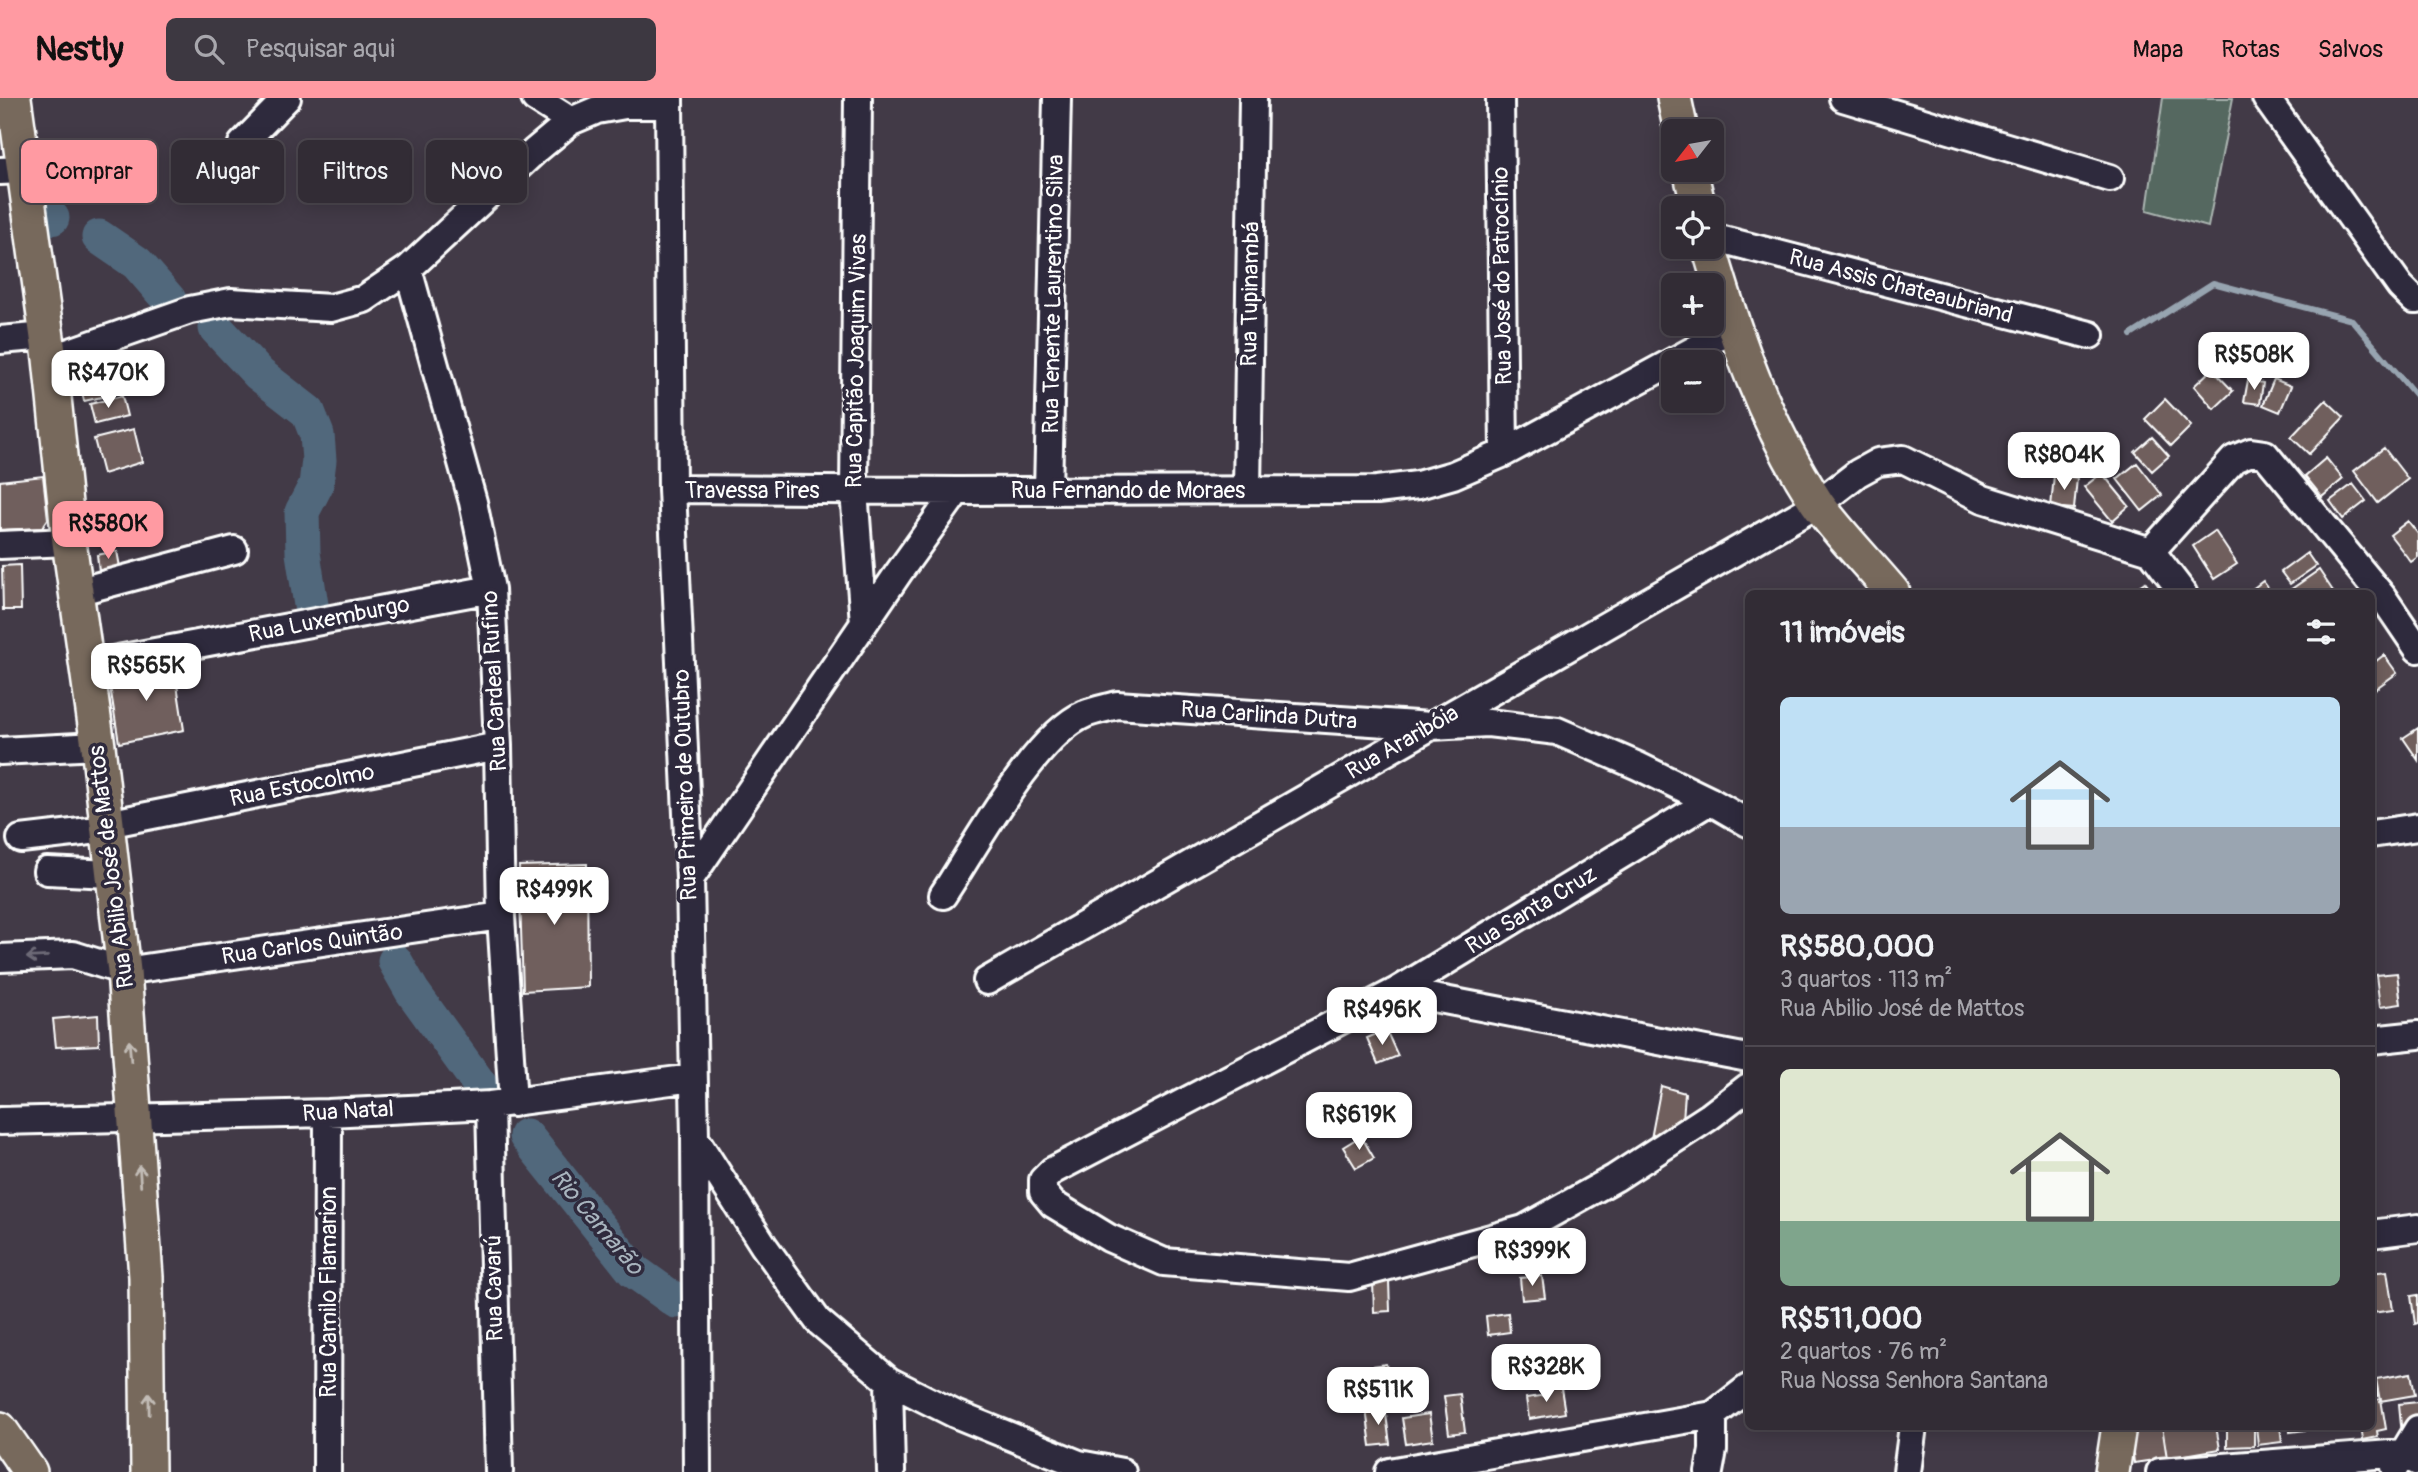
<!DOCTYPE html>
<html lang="pt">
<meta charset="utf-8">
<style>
body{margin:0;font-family:Pangolin,sans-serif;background:#3d3841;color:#f1f3f6;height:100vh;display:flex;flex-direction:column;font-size:26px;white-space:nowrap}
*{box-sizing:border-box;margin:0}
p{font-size:23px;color:#a8a7ad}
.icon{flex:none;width:38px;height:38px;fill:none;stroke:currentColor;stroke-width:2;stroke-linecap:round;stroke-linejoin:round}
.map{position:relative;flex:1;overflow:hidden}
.drawer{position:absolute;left:1745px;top:492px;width:630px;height:840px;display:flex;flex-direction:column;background:#322c35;border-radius:10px;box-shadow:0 4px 18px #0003,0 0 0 2px #4d4850}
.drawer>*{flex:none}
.hud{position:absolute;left:21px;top:42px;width:665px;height:63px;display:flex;gap:14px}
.needle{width:46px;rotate:239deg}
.buttons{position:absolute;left:1661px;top:21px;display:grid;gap:14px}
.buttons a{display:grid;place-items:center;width:63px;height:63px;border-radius:10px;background:#322c35;box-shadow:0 4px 18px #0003,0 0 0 2px #4d4850;font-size:35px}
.price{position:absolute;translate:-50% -60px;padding:0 16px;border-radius:14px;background:#fff;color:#222;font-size:23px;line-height:46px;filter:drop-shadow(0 2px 4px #0008)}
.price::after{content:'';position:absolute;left:50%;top:42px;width:21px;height:16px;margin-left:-10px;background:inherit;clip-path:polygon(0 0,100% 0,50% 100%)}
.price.current{background:#ff9aa2;color:#111}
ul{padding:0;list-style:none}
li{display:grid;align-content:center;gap:14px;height:371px;padding:0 35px}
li+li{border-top:2px solid #4d4850}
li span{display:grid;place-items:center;height:217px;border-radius:10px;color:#555}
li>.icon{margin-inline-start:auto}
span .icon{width:126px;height:126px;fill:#fffc;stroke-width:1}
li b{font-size:30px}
h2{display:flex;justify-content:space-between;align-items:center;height:84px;padding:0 35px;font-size:30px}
.pill{padding:0 24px;border-radius:10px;background:#322c35;box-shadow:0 4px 18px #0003,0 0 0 2px #4d4850;font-size:24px;line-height:63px}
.pill.current{background:#ff9aa2;color:#111}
header{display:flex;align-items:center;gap:42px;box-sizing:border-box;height:98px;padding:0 35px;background:#ff9aa2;color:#111}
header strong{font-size:33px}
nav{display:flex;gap:38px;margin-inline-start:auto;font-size:24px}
.search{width:490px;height:63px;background:#3d3841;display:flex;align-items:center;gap:18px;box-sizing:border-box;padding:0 24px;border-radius:10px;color:#a8a7ad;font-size:26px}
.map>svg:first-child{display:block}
.green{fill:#556860;stroke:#aab4b0;stroke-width:2}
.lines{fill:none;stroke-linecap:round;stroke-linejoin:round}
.stream{stroke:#97a4b0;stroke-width:6}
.river{stroke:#51687c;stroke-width:35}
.building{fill:#705f5d;stroke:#fff;stroke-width:2}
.minor-casing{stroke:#fff;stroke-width:32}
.major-casing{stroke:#fff;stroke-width:38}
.minor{stroke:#2f2a3d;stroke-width:26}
.major{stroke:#77695c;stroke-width:33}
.oneway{stroke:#6d6a77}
.oneway2{stroke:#c2bcb6}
.labels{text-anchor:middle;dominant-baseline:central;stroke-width:7;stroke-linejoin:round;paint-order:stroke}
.street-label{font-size:23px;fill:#fff;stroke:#2f2a3d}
.water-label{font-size:24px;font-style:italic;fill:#a8b4be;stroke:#2f2a3d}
</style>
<header>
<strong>Nestly</strong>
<div class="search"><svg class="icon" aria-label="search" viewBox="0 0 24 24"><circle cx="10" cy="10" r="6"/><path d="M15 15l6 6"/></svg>Pesquisar aqui</div>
<nav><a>Mapa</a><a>Rotas</a><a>Salvos</a></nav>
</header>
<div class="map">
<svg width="2418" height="1374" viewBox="0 0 2418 1374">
<rect width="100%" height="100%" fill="#423a47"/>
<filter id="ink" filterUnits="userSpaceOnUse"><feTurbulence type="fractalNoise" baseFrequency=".0143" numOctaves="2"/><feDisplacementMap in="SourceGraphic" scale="14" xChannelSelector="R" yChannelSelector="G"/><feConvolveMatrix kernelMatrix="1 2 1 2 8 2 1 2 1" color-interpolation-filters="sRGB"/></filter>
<g filter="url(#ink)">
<path class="green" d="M2163 0H2233L2208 129 2147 112Z"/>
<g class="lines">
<path class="stream" d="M2131 237 2213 185 2352 222 2418 300"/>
<path class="river" d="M37 114 52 120
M99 139 137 165 169 202
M216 230 259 276 308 314 317 337 319 362 316 387 302 414 303 455 311 507
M395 863 412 893 480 987
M526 1038 634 1173 676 1203"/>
</g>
<path class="building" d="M94 266 99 278 80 285 82 270Z
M2212 271 2233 293 2214 311 2194 288Z
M99 278 106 298 84 303 80 285Z
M2274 281 2291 288 2280 314 2263 307Z
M2248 282 2263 285 2260 306 2244 304Z
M122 298 127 318 95 326 90 306Z
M2165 301 2191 328 2171 348 2145 321Z
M2326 302 2344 319 2309 356 2291 339Z
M134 331 142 364 103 376 94 341Z
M2152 339 2169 358 2152 373 2135 354Z
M2384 350 2408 381 2378 405 2354 373Z
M2326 360 2343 381 2322 399 2305 378Z
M2137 365 2162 397 2142 413 2117 381Z
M2102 375 2129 408 2112 423 2084 389Z
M2054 377 2077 380 2074 411 2051 409Z
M43 378 48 421 42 430 0 432V383Z
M2353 386 2366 403 2343 421 2330 403Z
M2408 423 2418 436V459L2411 464 2390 437Z
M2215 433 2237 466 2214 481 2193 448Z
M117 453 120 469 99 473 97 457Z
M2307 455 2316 468 2290 486 2281 474Z
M20 467 21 512H3L2 468Z
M2319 472 2333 493 2329 495H2292L2290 492Z
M2263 483 2272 495H2247Z
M2145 484 2153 495H2129Z
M2384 557 2397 575 2371 594V567Z
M174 567 184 632 119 645 110 588 112 580 119 575Z
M2418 630V662L2403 640Z
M587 766 588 889 523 893 519 768Z
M2397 875 2401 906 2380 909 2376 877Z
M98 917 99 947 56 949 53 921Z
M1386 932 1398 958 1378 966 1367 940Z
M1661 988 1685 995 1683 1022 1650 1046Z
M1361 1038 1374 1060 1356 1070 1343 1049Z
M2387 1173 2393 1212 2372 1215 2371 1175Z
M1542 1178 1545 1200 1522 1202 1520 1180Z
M1373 1183H1389L1390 1213 1374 1214Z
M2418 1197V1225L2415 1226 2411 1198Z
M1508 1215 1510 1234 1488 1237 1486 1218Z
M2371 1249 2377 1298H2371Z
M1386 1266 1390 1288 1360 1292 1357 1270Z
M2411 1275 2415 1297 2380 1303 2376 1281Z
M1552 1288 1561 1290 1565 1315 1529 1321 1526 1300 1547 1297Z
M1460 1296 1465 1334 1449 1336 1444 1298Z
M2381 1301 2386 1331 2377 1333 2378 1339 2363 1342 2361 1328H2371V1302Z
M2418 1304V1335L2402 1337 2399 1306Z
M1385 1309 1390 1346 1371 1348 1366 1311Z
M1429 1316 1433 1342 1406 1346 1402 1320Z
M2130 1328H2162L2167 1360 2134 1365Z
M2162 1328H2216L2220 1351 2167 1360Z
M2227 1328H2254V1348L2227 1349Z
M2256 1328H2280L2282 1344 2258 1347Z
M2290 1328H2305L2306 1332 2290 1334Z"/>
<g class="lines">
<defs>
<path id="minor" d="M535 0 571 23
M669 0 672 391 690 781 695 1040 697 1374
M858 0 854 393 864 525
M1500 0 1504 355
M1843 0 2110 80
M2266 0 2400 188 2414 202H2418
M242 46 287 0
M0 73 23 72
M1712 139 2090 237
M408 171 473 404 491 491 498 648 501 818 513 1005
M0 242 47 238
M50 261 190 212 231 204 331 210 364 201 408 171 535 53 571 23 597 12 625 7H669
M672 391 957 393
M1247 392 1253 0
M1048 393 1057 0
M0 447 69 444
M2151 453 2234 361 2251 354 2265 356 2382 498 2418 551
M76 494 234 452
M86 567 491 491
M0 653 98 648
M1710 703 1397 893 1052 1073 1043 1082V1094L1053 1106 1109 1140 1164 1164 1349 1179 1524 1131 1615 1080 1709 1019 1748 989
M107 726 498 648
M2371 736 2418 729
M21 741 107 731
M47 773 111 776
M690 781 899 474 957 393 1377 392 1418 387 1453 377 1504 355 1733 231
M943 797C975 749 1034 638 1085 616 1095 612 1107 610 1117 607L1431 628 1488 625 1557 633 1638 668 1710 703 1748 725
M0 860 73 857 124 873 501 818
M987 883 1818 406 1858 375 1878 364 1903 361 1983 401 2151 453 2183 495
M1397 893 1748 960
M2371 942 2418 937
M490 1007 499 1374
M0 1023 328 1015 490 1007 693 980
M695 1040 764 1148 818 1223 889 1283 955 1316 1079 1366 1122 1374
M2371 1136 2418 1130
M889 1283 891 1374
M2395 1369 2418 1331
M327 1374 328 1015
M1389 1374 1713 1317 1748 1290
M1709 1374 1713 1352V1317
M1907 1374 1913 1328
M2160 1374 2403 1355 2418 1364"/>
<path id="major" d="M14 0 50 261 69 444 98 648 124 873 146 1179 148 1374
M1674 0 1681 33
M1690 72 1699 110
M1709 149C1736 241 1764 324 1817 405 1837 434 1870 467 1893 495
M0 1331 30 1374
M2112 1374 2119 1328"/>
</defs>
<use href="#minor" class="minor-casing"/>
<use href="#major" class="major-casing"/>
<use href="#minor" class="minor"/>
<use href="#major" class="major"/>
</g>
<defs><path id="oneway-shaft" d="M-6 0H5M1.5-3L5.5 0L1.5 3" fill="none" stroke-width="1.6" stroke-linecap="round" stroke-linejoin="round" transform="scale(1.75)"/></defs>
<use class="oneway" href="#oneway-shaft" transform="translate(37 859) rotate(177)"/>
<g class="oneway2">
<use href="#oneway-shaft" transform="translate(130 953) rotate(-95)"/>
<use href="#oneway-shaft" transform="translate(140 1078) rotate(-94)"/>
<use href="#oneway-shaft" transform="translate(149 1306) rotate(-91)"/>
</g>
</g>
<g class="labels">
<g class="street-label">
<text transform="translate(1502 178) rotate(-91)">Rua José do Patrocínio</text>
<text transform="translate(1901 188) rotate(15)">Rua Assis Chateaubriand</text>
<text transform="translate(1053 196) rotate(-89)">Rua Tenente Laurentino Silva</text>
<text transform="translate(1250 196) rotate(-89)">Rua Tupinambá</text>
<text transform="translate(856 263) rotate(-89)">Rua Capitão Joaquim Vivas</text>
<text x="752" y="392">Travessa Pires</text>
<text x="1128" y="392">Rua Fernando de Moraes</text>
<text transform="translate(329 521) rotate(-11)">Rua Luxemburgo</text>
<text transform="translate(494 583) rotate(-93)">Rua Cardeal Rufino</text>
<text transform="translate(1269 617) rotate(4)">Rua Carlinda Dutra</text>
<text transform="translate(1402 644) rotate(-30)">Rua Araribóia</text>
<text transform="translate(302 687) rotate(-11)">Rua Estocolmo</text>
<text transform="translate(685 687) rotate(-92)">Rua Primeiro de Outubro</text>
<text transform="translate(111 769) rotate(-97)">Rua Abilio José de Mattos</text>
<text transform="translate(1531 812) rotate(-31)">Rua Santa Cruz</text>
<text transform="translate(312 846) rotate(-8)">Rua Carlos Quintão</text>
<text transform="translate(348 1013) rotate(-3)">Rua Natal</text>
<text transform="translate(494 1190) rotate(-91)">Rua Cavarú</text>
<text transform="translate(328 1194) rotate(-90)">Rua Camilo Flamarion</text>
</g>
<g class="water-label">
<text transform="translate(597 1124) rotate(50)">Rio Camarão</text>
</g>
</g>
</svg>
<div class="buttons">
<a><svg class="needle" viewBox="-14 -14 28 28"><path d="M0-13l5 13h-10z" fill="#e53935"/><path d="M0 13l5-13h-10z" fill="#a8a7ad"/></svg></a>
<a><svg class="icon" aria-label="locate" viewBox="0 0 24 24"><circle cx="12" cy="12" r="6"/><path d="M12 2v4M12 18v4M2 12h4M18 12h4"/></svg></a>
<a>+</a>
<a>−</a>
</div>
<b class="price" style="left:2254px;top:294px">R$508K</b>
<b class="price" style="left:108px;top:312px">R$470K</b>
<b class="price" style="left:2064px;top:394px">R$804K</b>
<b class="price current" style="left:108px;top:463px">R$580K</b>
<b class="price" style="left:146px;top:605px">R$565K</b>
<b class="price" style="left:554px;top:829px">R$499K</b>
<b class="price" style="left:1382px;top:949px">R$496K</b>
<b class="price" style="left:1359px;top:1054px">R$619K</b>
<b class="price" style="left:1532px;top:1190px">R$399K</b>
<b class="price" style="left:1546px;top:1306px">R$328K</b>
<b class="price" style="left:1378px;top:1329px">R$511K</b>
<div class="hud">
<a class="pill current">Comprar</a>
<a class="pill">Alugar</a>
<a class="pill">Filtros</a>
<a class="pill">Novo</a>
</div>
<section class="drawer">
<h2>11 imóveis<svg class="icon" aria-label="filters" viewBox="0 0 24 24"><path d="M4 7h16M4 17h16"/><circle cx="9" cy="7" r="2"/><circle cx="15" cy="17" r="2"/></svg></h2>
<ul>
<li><span style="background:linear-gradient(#bfe0f5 60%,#9aa5b1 0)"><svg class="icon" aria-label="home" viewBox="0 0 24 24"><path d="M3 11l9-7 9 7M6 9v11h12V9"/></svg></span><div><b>R$580,000</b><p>3 quartos · 113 m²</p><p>Rua Abilio José de Mattos</p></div></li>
<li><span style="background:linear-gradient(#dfe7d0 70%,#7fa58c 0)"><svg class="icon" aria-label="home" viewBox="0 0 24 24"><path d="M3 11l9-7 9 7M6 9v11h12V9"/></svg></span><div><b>R$511,000</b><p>2 quartos · 76 m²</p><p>Rua Nossa Senhora Santana</p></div></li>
</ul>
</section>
</div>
